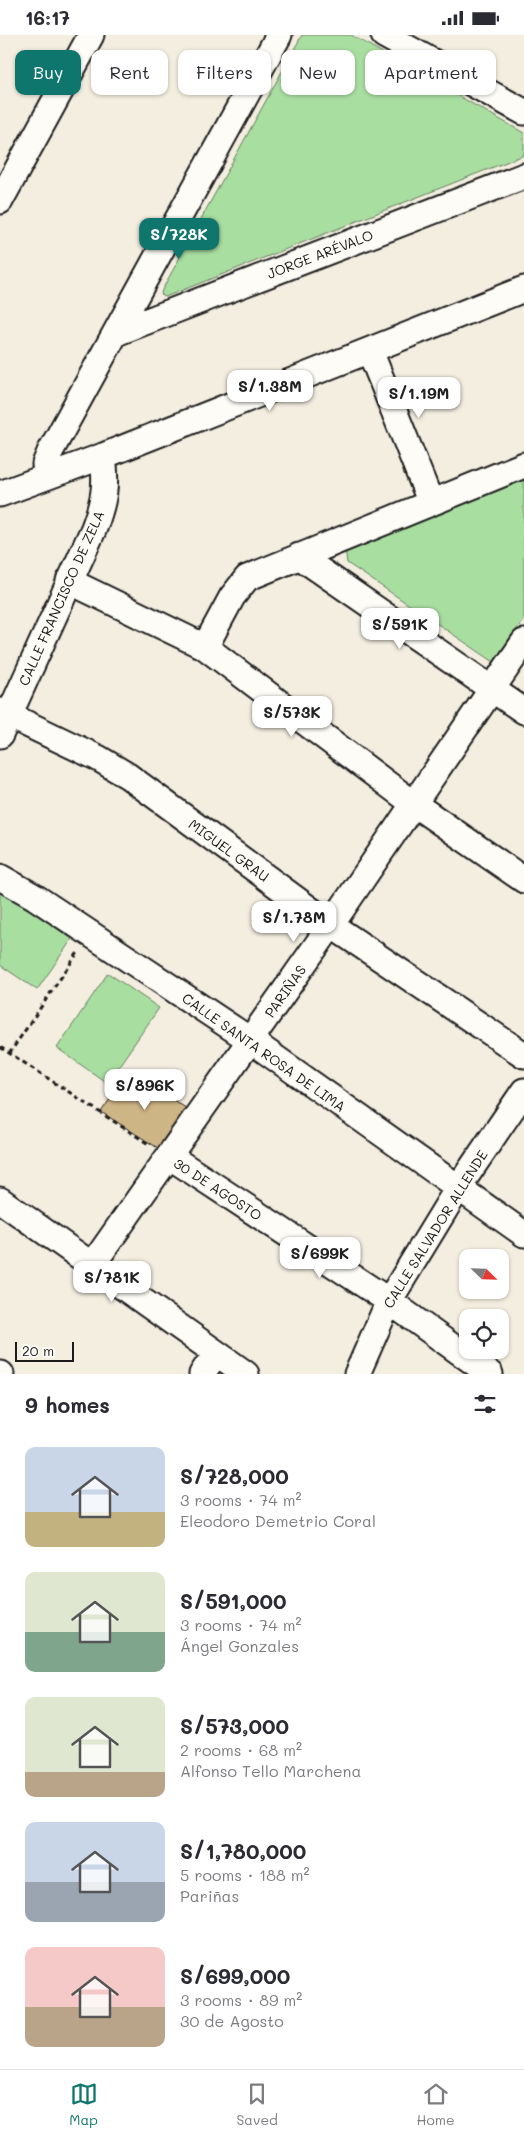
<!DOCTYPE html>
<meta charset="utf-8">
<style>
body{margin:0;font-family:Mali,sans-serif;background:#f7f7f7;color:#2b2b33;height:100vh;display:flex;flex-direction:column;font-size:19px;white-space:nowrap}
*{box-sizing:border-box;margin:0}
p{font-size:16px;color:#7c7c81}
.icon{flex:none;width:28px;height:28px;fill:none;stroke:currentColor;stroke-width:2;stroke-linecap:round;stroke-linejoin:round}
.map{position:relative;height:1339px;overflow:hidden}
.details{display:flex;flex-direction:column;background:#fff;flex:1}
.details>*{flex:none}
.guide{position:absolute;left:15px;top:15px;width:495px;height:45px;display:flex;gap:10px}
.needle{width:32px;rotate:113deg}
.buttons{position:absolute;left:459px;top:1214px;display:grid;gap:10px}
.buttons a{display:grid;place-items:center;width:50px;height:50px;border-radius:10px;background:#fff;box-shadow:0 1px 4px #0004;font-size:25px}
.scale{position:absolute;left:15px;bottom:12px;width:59px;box-sizing:border-box;padding-left:5px;border:2px solid #1c1c1c;border-top:0;font-size:14px;line-height:18px;white-space:nowrap;color:#1c1c1c;-webkit-text-stroke:4px #fdfcf7;paint-order:stroke}
.price{position:absolute;translate:-50% -42px;padding:0 11px;border-radius:10px;background:#fff;color:#222;font-size:16px;line-height:32px;filter:drop-shadow(0 1px 2px #0008)}
.price::after{content:'';position:absolute;left:50%;top:30px;width:15px;height:11px;margin-left:-8px;background:inherit;clip-path:polygon(0 0,100% 0,50% 100%)}
.price.on{background:#0f766e;color:#fff}
ul{padding:0;list-style:none}
li{display:flex;align-items:center;gap:15px;height:125px;padding:0 25px}
li span{display:grid;place-items:center;flex:none;width:140px;height:100px;border-radius:10px;color:#555}
li>.icon{margin-inline-start:auto}
span .icon{width:60px;height:60px;fill:#fffc;stroke-width:1}
li b{font-size:21px}
h2{display:flex;justify-content:space-between;align-items:center;height:60px;padding:0 25px;font-size:21px}
.chip{padding:0 18px;border-radius:10px;background:#fff;box-shadow:0 1px 4px #0004;font-size:18px;line-height:45px}
.chip.on{background:#0f766e;color:#fff}
.status{display:flex;justify-content:space-between;align-items:center;height:35px;padding:0 25px;background:#fff;direction:ltr}
.status svg{height:14px;fill:currentColor}
.dock{display:flex;justify-content:space-around;align-items:center;height:70px;border-top:1px solid #e1e1e2;background:#fff;font-size:14px;color:#7c7c81}
.dock a{display:grid;justify-items:center;gap:2px}
.dock .on{color:#0f766e}
.map>svg:first-child{display:block}
.green{fill:#a9dea1;stroke:#627d5e}
.building{fill:#ceb585;stroke:#1c1c1c}
.lines{fill:none;stroke-linecap:round;stroke-linejoin:round}
.minor-casing{stroke:#1c1c1c;stroke-width:29}
.path{stroke:#1c1c1c;stroke-width:3;stroke-dasharray:5 4;stroke-linecap:butt}
.minor{stroke:#fdfcf7;stroke-width:25}
.labels{text-anchor:middle;dominant-baseline:central;stroke-width:5;stroke-linejoin:round;paint-order:stroke}
.street-label{font-size:14px;fill:#1c1c1c;stroke:#fdfcf7}
</style>
<div class="status"><b>16:17</b><svg viewBox="0 0 49 12"><path d="M0 12V9h3v3zM5 12V6h3v6zM10 12V3h3v9zM15 12V0h3v12zM26 1h20v11H26zM47 4h2v5h-2z"/></svg></div>
<div class="map">
<svg width="524" height="1339" viewBox="0 0 524 1339">
<rect width="100%" height="100%" fill="#f4eee0"/>
<filter id="ink" filterUnits="userSpaceOnUse"><feTurbulence type="fractalNoise" baseFrequency=".02" numOctaves="2"/><feDisplacementMap in="SourceGraphic" scale="10" xChannelSelector="R" yChannelSelector="G"/><feConvolveMatrix kernelMatrix="1 2 1 2 8 2 1 2 1" color-interpolation-filters="sRGB"/></filter>
<g filter="url(#ink)">
<path class="green" d="M302 0H351L524 98V120L165 262 161 259 162 255Z
M524 441V584L494 627 347 528 345 513Z
M0 855 72 904 37 955 0 930Z
M108 938 159 973 107 1048 57 1013Z"/>
<path class="building" d="M129 1037 189 1075 161 1115 101 1077Z"/>
<g class="lines">
<defs>
<path id="minor" d="M384 0 524 77
M0 166 91 0
M116 298 524 141
M370 316 431 468
M46 441 45 429 50 417 279 0
M0 459 103 421 524 254
M299 521 524 676
M69 546 205 612 414 769 524 845
M205 612 232 562 247 543 524 430
M0 676 98 723 128 741 331 890 524 1020
M0 700 94 493C104 466 107 450 103 421
M0 842 35 862 250 1005 524 1199
M169 1121 389 1266 490 1339
M0 1165 246 1339
M93 1229 331 890 524 607
M0 1339H1
M202 1339 216 1318
M357 1339 389 1266 458 1153 524 1056"/>
</defs>
<use href="#minor" class="minor-casing"/>
<path class="path" d="M0 1012 150 1110
M9 1019 79 916"/>
<use href="#minor" class="minor"/>
</g>
</g>
<g class="labels">
<g class="street-label">
<text transform="translate(320 219) rotate(-21)">JORGE ARÉVALO</text>
<text transform="translate(61 563) rotate(-66)">CALLE FRANCISCO DE ZELA</text>
<text transform="translate(229 815) rotate(36)">MIGUEL GRAU</text>
<text transform="translate(285 956) rotate(-55)">PARIÑAS</text>
<text transform="translate(264 1017) rotate(35)">CALLE SANTA ROSA DE LIMA</text>
<text transform="translate(218 1154) rotate(33)">30 DE AGOSTO</text>
<text transform="translate(435 1194) rotate(-58)">CALLE SALVADOR ALLENDE</text>
</g>
</g>
</svg>
<div class="buttons">
<a><svg class="needle" viewBox="-14 -14 28 28"><path d="M0-13l5 13h-10z" fill="#e53935"/><path d="M0 13l5-13h-10z" fill="#7c7c81"/></svg></a>
<a><svg class="icon" aria-label="locate" viewBox="0 0 24 24"><circle cx="12" cy="12" r="6"/><path d="M12 2v4M12 18v4M2 12h4M18 12h4"/></svg></a>
</div>
<div class="scale">20 m</div>
<b class="price on" style="left:179px;top:225px">S/728K</b>
<b class="price" style="left:270px;top:377px">S/1.38M</b>
<b class="price" style="left:419px;top:384px">S/1.19M</b>
<b class="price" style="left:400px;top:615px">S/591K</b>
<b class="price" style="left:292px;top:703px">S/573K</b>
<b class="price" style="left:294px;top:908px">S/1.78M</b>
<b class="price" style="left:145px;top:1076px">S/896K</b>
<b class="price" style="left:320px;top:1244px">S/699K</b>
<b class="price" style="left:112px;top:1268px">S/781K</b>
<div class="guide">
<a class="chip on">Buy</a>
<a class="chip">Rent</a>
<a class="chip">Filters</a>
<a class="chip">New</a>
<a class="chip">Apartment</a>
</div>
</div>
<section class="details">
<h2>9 homes<svg class="icon" aria-label="filters" viewBox="0 0 24 24"><path d="M4 7h16M4 17h16"/><circle cx="9" cy="7" r="2"/><circle cx="15" cy="17" r="2"/></svg></h2>
<ul>
<li><span style="background:linear-gradient(#c9d6e8 65%,#c2b280 0)"><svg class="icon" aria-label="home" viewBox="0 0 24 24"><path d="M3 11l9-7 9 7M6 9v11h12V9"/></svg></span><div><b>S/728,000</b><p>3 rooms · 74 m²</p><p>Eleodoro Demetrio Coral</p></div></li>
<li><span style="background:linear-gradient(#dfe7d0 60%,#7fa58c 0)"><svg class="icon" aria-label="home" viewBox="0 0 24 24"><path d="M3 11l9-7 9 7M6 9v11h12V9"/></svg></span><div><b>S/591,000</b><p>3 rooms · 74 m²</p><p>Ángel Gonzales</p></div></li>
<li><span style="background:linear-gradient(#dfe7d0 75%,#b9a48a 0)"><svg class="icon" aria-label="home" viewBox="0 0 24 24"><path d="M3 11l9-7 9 7M6 9v11h12V9"/></svg></span><div><b>S/573,000</b><p>2 rooms · 68 m²</p><p>Alfonso Tello Marchena</p></div></li>
<li><span style="background:linear-gradient(#c9d6e8 60%,#9aa5b1 0)"><svg class="icon" aria-label="home" viewBox="0 0 24 24"><path d="M3 11l9-7 9 7M6 9v11h12V9"/></svg></span><div><b>S/1,780,000</b><p>5 rooms · 188 m²</p><p>Pariñas</p></div></li>
<li><span style="background:linear-gradient(#f6c9c9 60%,#b9a48a 0)"><svg class="icon" aria-label="home" viewBox="0 0 24 24"><path d="M3 11l9-7 9 7M6 9v11h12V9"/></svg></span><div><b>S/699,000</b><p>3 rooms · 89 m²</p><p>30 de Agosto</p></div></li>
</ul>
</section>
<nav class="dock">
<a class="on"><svg class="icon" aria-label="map" viewBox="0 0 24 24"><path d="M3 6l6-2 6 2 6-2v14l-6 2-6-2-6 2zM9 4v14M15 6v14"/></svg>Map</a>
<a><svg class="icon" aria-label="saved" viewBox="0 0 24 24"><path d="M7 4h10v16l-5-4-5 4z"/></svg>Saved</a>
<a><svg class="icon" aria-label="home" viewBox="0 0 24 24"><path d="M3 11l9-7 9 7M6 9v11h12V9"/></svg>Home</a>
</nav>
